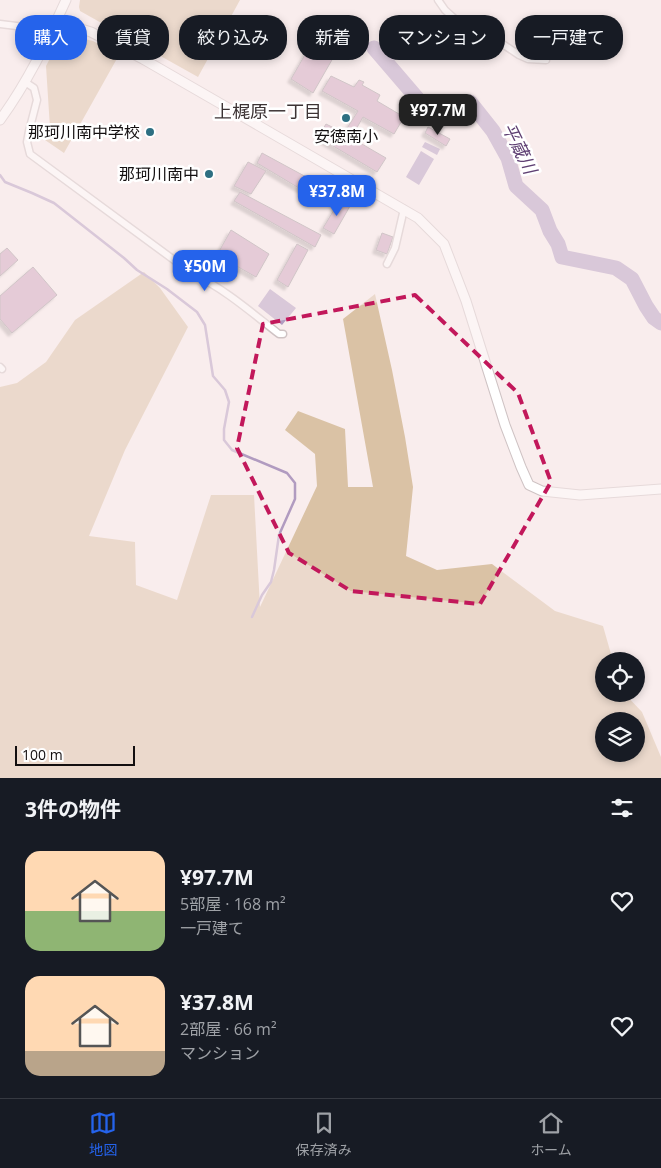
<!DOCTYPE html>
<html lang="ja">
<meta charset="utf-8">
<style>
body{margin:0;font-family:"Open Sans","Noto Sans JP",sans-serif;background:#242831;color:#f1f3f6;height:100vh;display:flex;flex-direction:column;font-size:19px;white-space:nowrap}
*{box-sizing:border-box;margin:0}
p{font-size:16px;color:#9ea1a6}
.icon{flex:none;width:28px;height:28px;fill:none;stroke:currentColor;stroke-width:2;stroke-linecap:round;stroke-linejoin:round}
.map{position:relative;height:778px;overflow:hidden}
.side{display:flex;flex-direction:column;background:#171b24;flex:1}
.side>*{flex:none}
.banner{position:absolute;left:15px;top:15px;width:631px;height:45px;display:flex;gap:10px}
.fabs{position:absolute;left:595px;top:652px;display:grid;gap:10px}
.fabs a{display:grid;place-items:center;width:50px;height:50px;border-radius:50%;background:#171b24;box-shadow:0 2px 8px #0003;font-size:25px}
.scale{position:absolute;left:15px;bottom:12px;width:120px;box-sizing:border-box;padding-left:5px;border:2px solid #130f10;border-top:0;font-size:14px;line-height:18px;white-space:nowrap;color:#130f10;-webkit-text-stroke:4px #fff;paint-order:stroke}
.price{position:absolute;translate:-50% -42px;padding:0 11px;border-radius:10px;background:#2563eb;color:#fff;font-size:16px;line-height:32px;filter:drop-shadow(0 1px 2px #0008)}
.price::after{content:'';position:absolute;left:50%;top:30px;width:15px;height:11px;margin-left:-8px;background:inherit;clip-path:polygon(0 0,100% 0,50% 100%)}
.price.active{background:#222;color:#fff}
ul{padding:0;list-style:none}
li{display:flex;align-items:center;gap:15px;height:125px;padding:0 25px}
li span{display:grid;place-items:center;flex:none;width:140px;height:100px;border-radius:15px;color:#555}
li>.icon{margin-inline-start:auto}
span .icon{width:60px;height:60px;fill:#fffc;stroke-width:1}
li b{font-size:21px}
h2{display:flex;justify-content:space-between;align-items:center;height:60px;padding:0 25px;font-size:21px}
.tag{padding:0 18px;border-radius:20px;background:#171b24;box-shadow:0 2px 8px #0003;font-size:18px;line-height:45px}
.tag.active{background:#2563eb;color:#fff}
.dock{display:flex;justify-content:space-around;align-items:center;height:70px;border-top:1px solid #363941;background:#171b24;font-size:14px;color:#9ea1a6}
.dock a{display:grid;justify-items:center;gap:2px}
.dock .active{color:#2563eb}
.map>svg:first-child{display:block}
.green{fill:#dac2a5;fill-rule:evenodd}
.water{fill:#b19bc0}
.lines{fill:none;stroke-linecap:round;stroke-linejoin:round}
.stream{stroke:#b19bc0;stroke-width:2.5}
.river{stroke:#b19bc0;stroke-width:15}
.building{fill:#cda3bc;stroke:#9e959a;filter:url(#shadow)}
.street-casing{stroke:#cfc3c4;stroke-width:9}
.secondary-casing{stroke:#cfc3c4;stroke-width:11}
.street{stroke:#fff;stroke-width:6}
.secondary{stroke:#fff;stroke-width:9}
.marked{fill:none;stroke:#c2185b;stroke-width:4;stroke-dasharray:10 6;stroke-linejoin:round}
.poi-dot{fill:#2e6f82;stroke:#fff;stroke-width:2}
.labels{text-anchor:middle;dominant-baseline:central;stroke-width:5;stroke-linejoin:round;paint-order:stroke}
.poi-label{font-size:16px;fill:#130f10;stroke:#fff;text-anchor:end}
.neighbourhood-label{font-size:18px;fill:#3c3334;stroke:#fff}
.water-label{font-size:18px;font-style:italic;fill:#5f4073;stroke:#fff}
</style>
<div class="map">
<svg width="661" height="778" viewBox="0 0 661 778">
<defs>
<filter id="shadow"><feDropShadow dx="-3.5" dy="3.5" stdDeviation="1" flood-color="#0004"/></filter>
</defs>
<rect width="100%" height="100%" fill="#f9eded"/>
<path class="green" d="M80 0H240L198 77 80 11 79 7Z
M61 37H76L93 41 119 55 64 153 45 140 50 128 46 66Z
M144 272 160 288 188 327 125 450 89 536 135 542 136 585 177 600 211 495H254L260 607 317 486 315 454 285 430 298 411 345 429 348 487H373L343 319 375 294 392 370 405 437 413 487 406 556 437 570 492 564 555 611 603 626 613 661H604V694H625L642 712 661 757V778H0V387L17 383 46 362 75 320ZM636 721V754H604V721Z"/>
<path class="water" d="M425 142 440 149 437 155 422 147Z
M421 151 434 159 419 185 406 177Z
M270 289 296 308 282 325 258 306Z"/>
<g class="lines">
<path class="stream" d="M0 175 5 182 32 193 54 203 124 258 137 270 167 289 197 312 205 325 213 376 225 390 229 402 224 429V440L232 450 287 473 295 483V499L279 535 274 570 271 582 262 595 252 617"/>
<path class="river" d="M374 48 422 104 433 110 470 102 493 131 508 158 516 186 542 210 550 231 558 244 562 257 616 268 632 279 646 306 654 318 661 323"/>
</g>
<path class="building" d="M314 39 337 51 313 93 291 79Z
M331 76 354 87 359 80 364 82 362 85 380 95 377 101 404 117 394 134 363 117 355 131 359 133 355 140 386 158 377 172 318 137 326 124 344 133 358 111 322 91Z
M428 127 450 139 446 146 425 133Z
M262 153 321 185 314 197 257 163Z
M248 162 266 171 251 194 234 186Z
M329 180 355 193 352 200 327 185Z
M240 192 321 235 315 247 234 201Z
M340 200 350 206 334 234 323 228Z
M231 230 269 254 256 277 217 255Z
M382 233 393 237 387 254 376 250Z
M297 244 308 250 288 287 277 280Z
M7 248 18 260 0 276V254Z
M33 267 57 295 12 333 0 319V296Z"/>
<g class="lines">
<defs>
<path id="street" d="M438 0 445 10 456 20 504 45 519 55 528 59 546 60
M0 24 41 29 54 25
M25 82 34 88 37 100 29 131 27 142 30 154 193 274C225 289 252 313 279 334H283
M387 264 395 248 404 209
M0 367 2 369"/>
<path id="secondary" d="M54 25 65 24 91 32 143 59 235 112 418 218 444 244 466 301 505 425 521 467 529 485 542 491 580 495 661 489
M0 120C27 83 47 42 66 0"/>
</defs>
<use href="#street" class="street-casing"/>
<use href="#secondary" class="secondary-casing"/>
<use href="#street" class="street"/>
<use href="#secondary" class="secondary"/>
</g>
<path d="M0 0H661V778H0ZM415 295 518 393 551 482 480 604 351 591 289 553 237 448 263 324Z" fill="#f9eded" fill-opacity=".55" fill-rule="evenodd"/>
<path class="marked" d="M415 295 518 393 551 482 480 604 351 591 289 553 237 448 263 324Z"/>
<g class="poi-dot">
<circle cx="346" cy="118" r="5"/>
<circle cx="150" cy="132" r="5"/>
<circle cx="209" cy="174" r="5"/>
</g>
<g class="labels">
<g class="poi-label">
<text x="140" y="132">那珂川南中学校</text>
<text x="346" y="136" text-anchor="middle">安徳南小</text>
<text x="199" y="174">那珂川南中</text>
</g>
<g class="neighbourhood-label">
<text x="268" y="111">上梶原一丁目</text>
</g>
<g class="water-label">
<text transform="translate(520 148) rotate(64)">平蔵川</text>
</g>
</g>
</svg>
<div class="fabs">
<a><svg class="icon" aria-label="locate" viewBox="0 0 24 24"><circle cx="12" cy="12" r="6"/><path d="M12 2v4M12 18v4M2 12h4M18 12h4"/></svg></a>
<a><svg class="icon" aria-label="layers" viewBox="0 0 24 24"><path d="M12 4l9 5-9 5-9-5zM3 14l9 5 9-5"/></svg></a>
</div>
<div class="scale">100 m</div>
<b class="price active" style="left:438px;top:136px">¥97.7M</b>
<b class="price" style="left:337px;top:217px">¥37.8M</b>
<b class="price" style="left:205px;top:292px">¥50M</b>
<div class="banner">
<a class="tag active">購入</a>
<a class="tag">賃貸</a>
<a class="tag">絞り込み</a>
<a class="tag">新着</a>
<a class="tag">マンション</a>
<a class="tag">一戸建て</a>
</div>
</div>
<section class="side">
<h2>3件の物件<svg class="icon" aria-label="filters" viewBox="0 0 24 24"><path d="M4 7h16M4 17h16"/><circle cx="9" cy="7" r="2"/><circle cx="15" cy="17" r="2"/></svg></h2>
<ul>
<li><span style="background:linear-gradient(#ffd9b3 60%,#8fb573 0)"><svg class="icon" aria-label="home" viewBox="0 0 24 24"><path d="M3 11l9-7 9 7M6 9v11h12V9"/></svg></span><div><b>¥97.7M</b><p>5部屋 · 168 m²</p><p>一戸建て</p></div><svg class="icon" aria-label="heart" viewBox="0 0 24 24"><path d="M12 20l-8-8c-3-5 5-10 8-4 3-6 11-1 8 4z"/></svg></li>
<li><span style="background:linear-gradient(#ffd9b3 75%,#b9a48a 0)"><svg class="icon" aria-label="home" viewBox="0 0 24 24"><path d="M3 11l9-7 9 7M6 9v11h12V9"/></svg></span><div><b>¥37.8M</b><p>2部屋 · 66 m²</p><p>マンション</p></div><svg class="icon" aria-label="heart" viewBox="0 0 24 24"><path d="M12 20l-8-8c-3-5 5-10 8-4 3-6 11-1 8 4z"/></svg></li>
</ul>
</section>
<nav class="dock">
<a class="active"><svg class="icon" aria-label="map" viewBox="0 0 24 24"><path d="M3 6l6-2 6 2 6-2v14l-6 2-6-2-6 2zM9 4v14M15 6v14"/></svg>地図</a>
<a><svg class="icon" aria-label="saved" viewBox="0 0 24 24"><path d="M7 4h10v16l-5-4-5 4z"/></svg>保存済み</a>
<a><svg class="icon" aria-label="home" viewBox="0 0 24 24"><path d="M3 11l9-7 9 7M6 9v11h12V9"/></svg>ホーム</a>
</nav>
